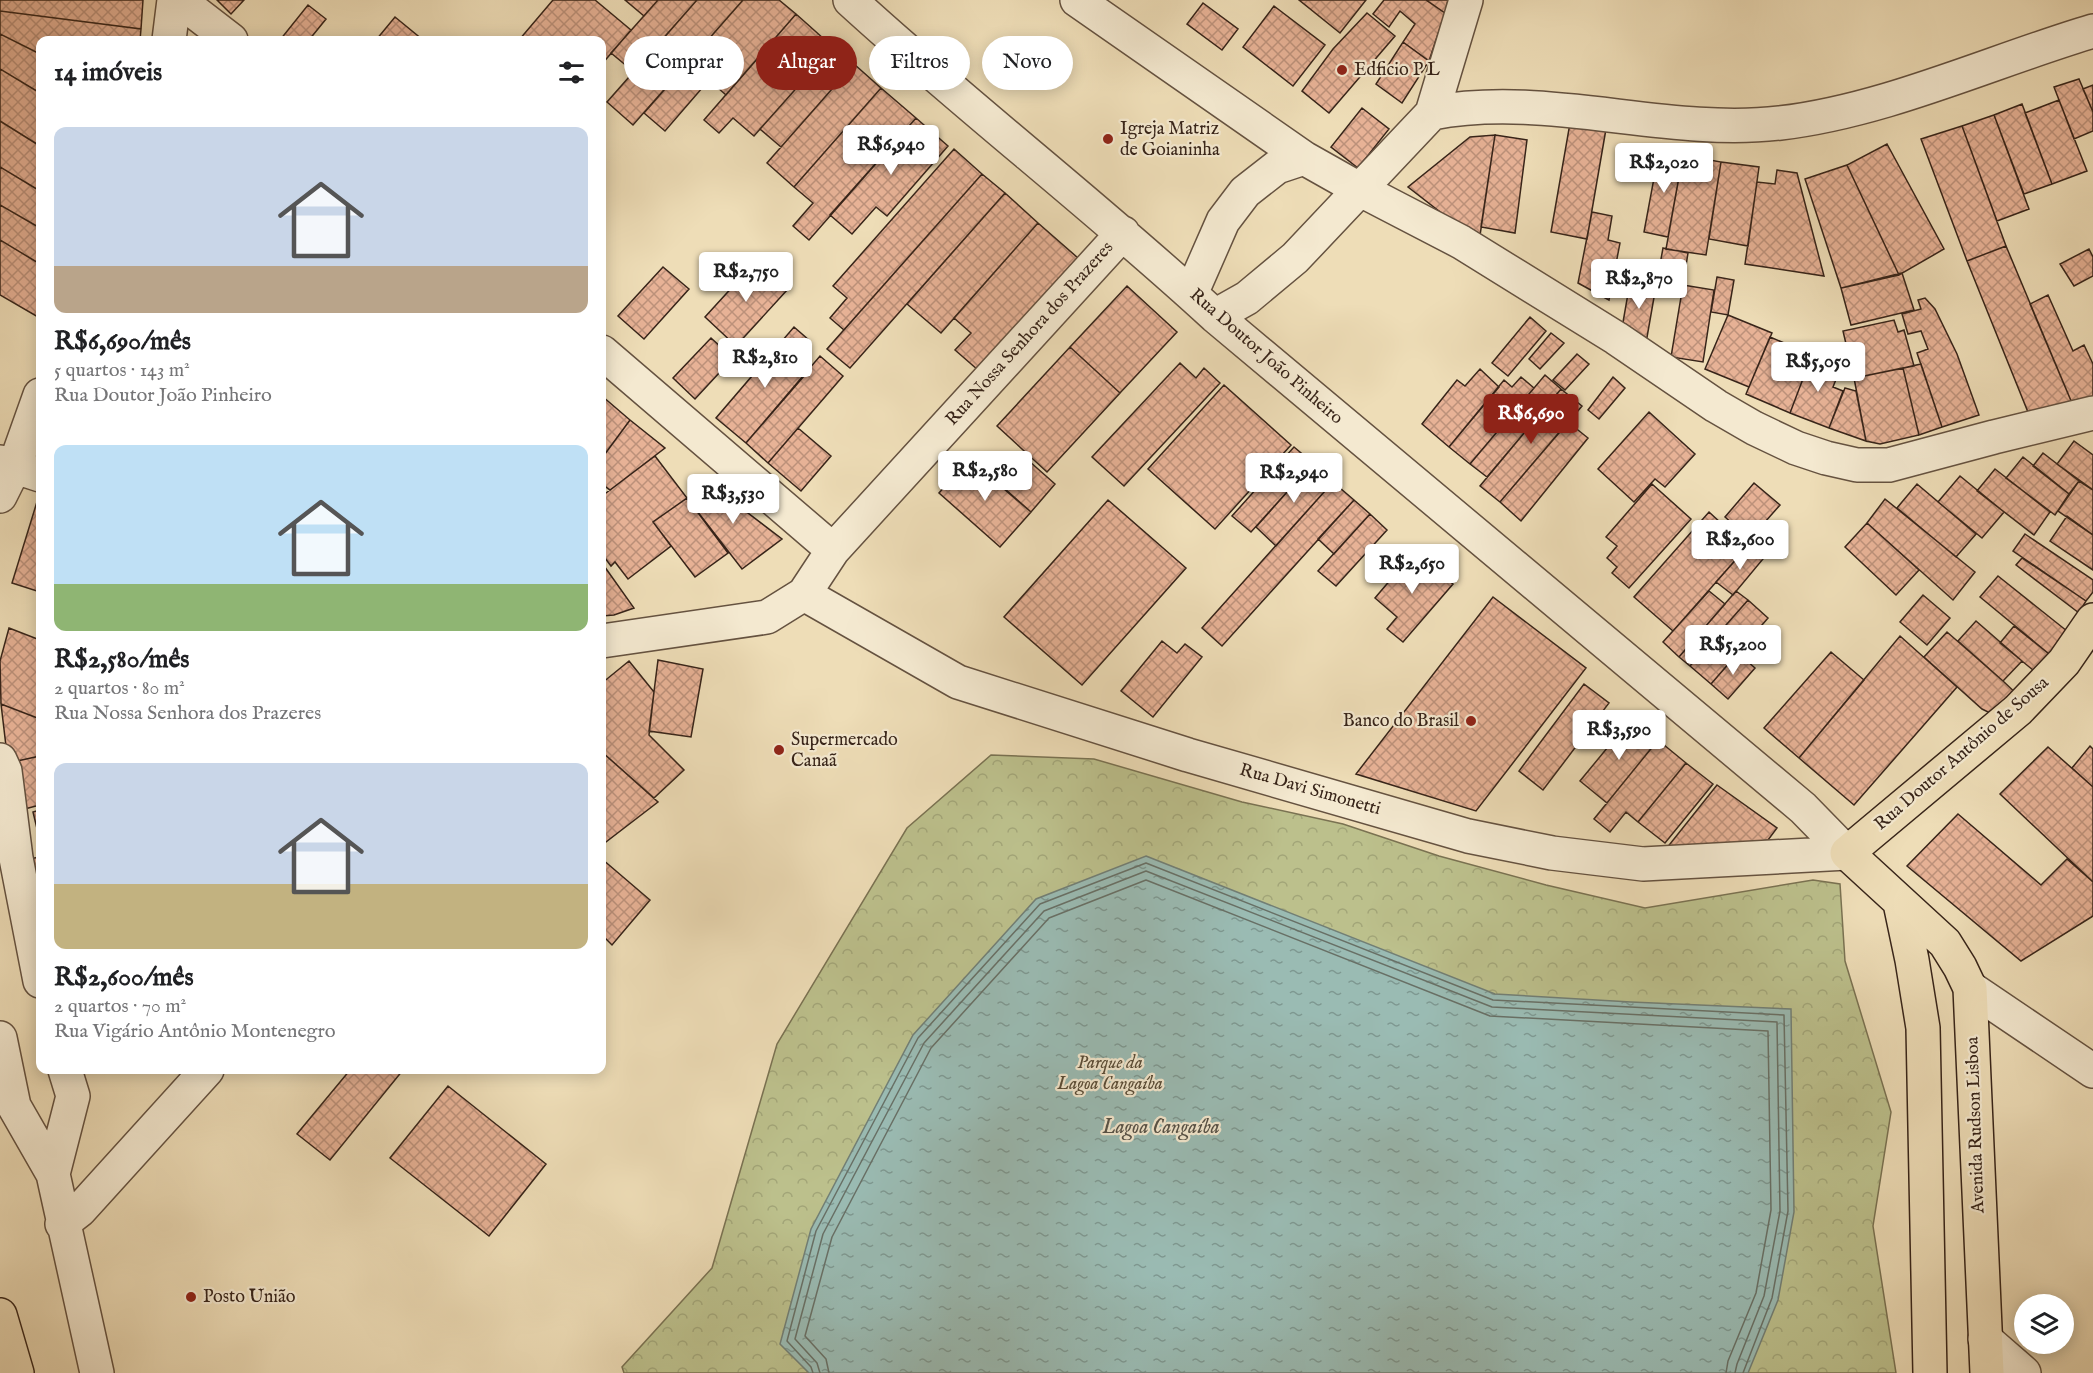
<!DOCTYPE html>
<html lang="pt">
<meta charset="utf-8">
<style>
body{margin:0;font-family:"IM FELL English",serif;background:#f2f2f2;color:#202124;height:100vh;display:flex;flex-direction:column;font-size:22px;white-space:nowrap}
*{box-sizing:border-box;margin:0}
p{font-size:20px;color:#757577}
.icon{flex:none;width:33px;height:33px;fill:none;stroke:currentColor;stroke-width:2;stroke-linecap:round;stroke-linejoin:round}
.map{position:relative;flex:1;overflow:hidden}
.sheet{position:absolute;left:36px;top:36px;width:570px;height:1038px;display:flex;flex-direction:column;background:#fff;border-radius:12px;box-shadow:0 3px 15px #0003}
.sheet>*{flex:none}
.top-card{position:absolute;left:624px;top:36px;width:570px;height:54px;display:flex;gap:12px}
.buttons{position:absolute;left:2014px;top:1294px;display:grid;gap:12px}
.buttons a{display:grid;place-items:center;width:60px;height:60px;border-radius:50%;background:#fff;box-shadow:0 3px 15px #0003;font-size:30px}
.price{position:absolute;translate:-50% -51px;padding:0 14px;border-radius:6px;background:#fff;color:#222;font-size:20px;line-height:39px;filter:drop-shadow(0 2px 3px #0008)}
.price::after{content:'';position:absolute;left:50%;top:36px;width:18px;height:14px;margin-left:-9px;background:inherit;clip-path:polygon(0 0,100% 0,50% 100%)}
.price.active{background:#8f2418;color:#fff}
ul{padding:0;list-style:none}
li{display:grid;align-content:center;gap:12px;height:318px;padding:0 18px}
li span{display:grid;place-items:center;height:186px;border-radius:12px;color:#555}
li>.icon{margin-inline-start:auto}
span .icon{width:108px;height:108px;fill:#fffc;stroke-width:1}
li b{font-size:26px}
h2{display:flex;justify-content:space-between;align-items:center;height:72px;padding:0 18px;font-size:26px}
.chip{padding:0 21px;border-radius:27px;background:#fff;box-shadow:0 3px 15px #0003;font-size:21px;line-height:54px}
.chip.active{background:#8f2418;color:#fff}
.map>svg:first-child{display:block}
.forest{fill:url(#forest-crowns);stroke:#7a7252;stroke-width:1.5}
.water{fill:url(#water-ripples);stroke:#727f75;stroke-width:1.5}
.lines{fill:none;stroke-linecap:round;stroke-linejoin:round}
.shore{stroke:#687066;stroke-width:1.5}
.building{fill:url(#building-cross-hatch);stroke:#372419;stroke-width:1.5}
.minor-casing{stroke:#655240;stroke-width:36}
.major-casing{stroke:#372419;stroke-width:36}
.minor{stroke:#f4e9d0;stroke-width:33}
.major{stroke:#eeddb7;stroke-width:33}
.poi-dot{fill:#8f2418;stroke:#f4e9d0;stroke-width:2}
.labels{text-anchor:middle;dominant-baseline:central;stroke-width:4.5;stroke-linejoin:round;paint-order:stroke}
.poi-label{font-size:18px;fill:#372419;stroke:#f4e9d0;text-anchor:start}
.street-label{font-size:18px;fill:#372419;stroke:#f4e9d0}
.park-label{font-size:18px;font-style:italic;fill:#584b36;stroke:#f4e9d0}
.water-label{font-size:20px;font-style:italic;fill:#555147;stroke:#f4e9d0}
</style>
<div class="map">
<svg width="2093" height="1373" viewBox="0 0 2093 1373">
<defs>
<pattern id="forest-crowns" width="20" height="18" patternUnits="userSpaceOnUse" patternTransform="scale(1.5)"><rect width="20" height="18" fill="#bcc08c"/><path d="M2 6a3 3 0 1 1 6 0M12 15a3 3 0 1 1 6 0" fill="none" stroke="#a2a578"/></pattern>
<pattern id="water-ripples" width="26" height="14" patternUnits="userSpaceOnUse" patternTransform="scale(1.5)"><rect width="26" height="14" fill="#9abbb3"/><path d="M2 4q2-2 4 0t4 0M15 11q2-2 4 0t4 0" fill="none" stroke="#7e9891"/></pattern>
<pattern id="building-cross-hatch" width="8" height="8" patternUnits="userSpaceOnUse" patternTransform="scale(1.5)"><rect width="8" height="8" fill="#e7b296"/><path d="M0 0l8 8M0 8l8-8" fill="none" stroke="#bc917a"/></pattern>
</defs>
<rect width="100%" height="100%" fill="#eeddb7"/>
<filter id="stains"><feTurbulence type="fractalNoise" baseFrequency=".00333" numOctaves="4"/><feColorMatrix values="0 0 0 0 .2 0 0 0 0 .09 0 0 0 0 .02 0 0 0 .5 -.17"/></filter>
<radialGradient id="worn" r=".72"><stop offset=".6" stop-color="#630" stop-opacity="0"/><stop offset="1" stop-color="#630" stop-opacity=".3"/></radialGradient>
<path class="forest" d="M991 755 1094 759 1242 802 1343 824 1439 856 1546 885 1645 908 1813 880 1840 884 1845 961 1891 1112 1873 1226 1896 1373H624L622 1367 712 1268 777 1044 907 828Z"/>
<path class="water" d="M1146 856 1495 994 1631 1002 1791 1009 1794 1212 1778 1300 1748 1373H809L780 1344 811 1229 913 1035 1036 899Z"/>
<g class="lines">
<path class="shore" d="M813 1373 811 1367 787 1341 816 1231 918 1038 1040 904 1146 863 1493 1000 1784 1015 1788 1211 1772 1298 1743 1373
M820 1373 817 1363 795 1339 823 1234 924 1043 1044 911 1146 871 1492 1007 1777 1022 1780 1211 1764 1296 1737 1364 1735 1373
M829 1373 826 1359 805 1336 832 1237 931 1048 1049 918 1146 880 1490 1016 1768 1031 1771 1210 1756 1293 1728 1361 1726 1373"/>
</g>
<path class="building" d="M0 0H143L141 29 0 11Z
M217 0H244L231 14Z
M553 0H595L631 30 602 64V40H519Z
M625 0H658L644 16Z
M658 0H697L634 72 611 53Z
M697 0H743L633 125 607 102Z
M743 0H779L796 14 726 95 709 80 665 131 644 113Z
M1299 0H1366L1340 33Z
M1384 0H1426L1445 13 1429 61 1403 42 1415 24 1400 11 1389 27 1373 14Z
M1426 0H1448L1445 13Z
M1203 3 1238 29 1222 50 1187 24Z
M308 5 326 19 309 40H280Z
M1274 6 1325 45 1293 86 1243 47Z
M0 11 141 29 140 40H40V54L0 34Z
M1367 13 1395 36 1329 113 1302 91 1333 49Z
M796 14 833 47 754 136 733 118 719 133 704 120Z
M395 17 423 40H376Z
M0 34 40 54V93L0 69Z
M1403 42 1429 61 1402 103 1376 84Z
M833 47 854 64 781 147 760 129Z
M854 64 881 88 794 187 767 163Z
M0 69 40 93V146L0 121Z
M2079 79 2093 112V131L2074 139 2054 87Z
M2093 85V112L2083 89Z
M881 88 916 118 809 240 793 226 813 203 794 187Z
M2059 100 2087 171 2052 184 2025 113Z
M2022 104 2052 184 2024 194 1994 115Z
M1362 108 1389 129 1358 168 1331 147Z
M1994 115 2029 209 1997 221 1962 126Z
M916 118 948 146 887 216 876 207 852 234 830 215Z
M0 121 40 146V191L0 167Z
M1570 123 1606 129 1587 239 1551 232Z
M1962 126 2006 246 1967 261 1921 139Z
M1495 135 1527 140 1515 233 1481 227Z
M1495 135 1479 242 1408 187 1470 137Z
M1887 144 1944 249 1899 275 1847 165Z
M954 149 982 174 844 330 830 318 847 298 833 286Z
M1659 151 1683 155 1668 237 1644 232Z
M1683 155 1721 162 1706 255 1666 249Z
M1721 162 1759 167 1748 246 1709 239Z
M1847 165 1899 275 1841 288 1805 179Z
M0 167 40 191V228L0 205Z
M1777 170 1797 173 1824 276 1745 264 1757 182 1775 184Z
M982 174 1005 193 850 368 827 349Z
M1005 193 1038 223 941 333 907 304Z
M0 205 40 228V264L0 240Z
M1592 212 1612 216 1608 240 1620 243 1609 300 1578 283Z
M1038 223 1078 258 978 370 955 350 971 333 954 318Z
M0 240 40 264V314L38 317 0 295Z
M2006 246 2077 415 2034 427 1967 261Z
M1663 248 1688 253 1681 297 1655 292Z
M2089 249 2093 257V276L2074 286 2060 264Z
M756 261 788 289 736 346 705 317Z
M663 267 689 289 644 339 618 316Z
M1902 273 1914 310 1851 325 1841 288Z
M1717 277 1734 280 1728 315 1711 312Z
M1630 282 1656 286 1646 343 1622 328Z
M1683 285 1714 290 1703 362 1671 357Z
M1127 286 1177 332 1120 393 1070 347Z
M2048 295 2073 351 2084 345 2093 364V412L2077 415 2030 304Z
M1925 298 1935 309 1957 354 1979 415 1942 427 1917 353 1928 349 1921 331 1908 334 1902 314 1921 309 1918 300Z
M1728 315 1772 333 1749 387 1705 369Z
M1530 317 1546 331 1508 376 1492 363Z
M1894 320 1898 332 1904 330 1914 366 1854 378 1843 331Z
M794 327 809 340 790 364 804 376 746 443 716 418Z
M1551 333 1564 343 1540 369 1529 359Z
M1770 337 1812 355 1790 413 1746 394Z
M711 338 733 358 695 399 673 378Z
M1070 347 1120 393 1047 472 997 426Z
M1577 354 1589 364 1565 390 1553 380Z
M1812 355 1841 367 1833 387 1843 391 1829 428 1790 413Z
M820 356 843 376 768 463 746 443Z
M1180 363 1196 378 1204 368 1220 383 1124 486 1092 457Z
M1921 364 1942 427 1919 435 1903 368Z
M1903 368 1919 435 1880 444 1866 441 1854 378Z
M1480 369 1499 387 1449 447 1422 424 1457 380 1465 386Z
M1545 375 1561 389 1487 477 1470 464Z
M1521 377 1534 388 1470 464 1449 447 1504 380 1512 387Z
M1613 377 1625 388 1599 419 1588 410Z
M1224 385 1291 445 1215 529 1148 469Z
M1845 388 1856 391 1866 441 1829 428Z
M1561 389 1582 406 1500 502 1480 486Z
M602 396 630 420 602 458Z
M1649 412 1695 454 1665 487 1655 479 1634 502 1598 469Z
M630 420 665 448 610 490 602 484V458Z
M1568 422 1588 438 1521 521 1500 502Z
M798 428 831 456 801 491 768 463Z
M2074 441 2093 455V490L2057 464Z
M1294 447 1313 463 1251 532 1232 516Z
M2043 453 2079 481 2069 494 2033 466Z
M655 456 687 498 653 522 671 546 628 579 615 562 611 566 602 554V496Z
M2023 457 2069 494 2055 515 2006 478Z
M970 458 1031 512 1000 547 939 493Z
M1029 461 1055 484 1031 512 1004 489Z
M1313 463 1333 482 1276 546 1256 527Z
M1995 469 2050 512 2034 535 1977 491Z
M1960 476 2004 512 1982 538 1938 502Z
M706 481 782 539 742 569 687 498Z
M2079 481 2093 490V535L2058 511Z
M1333 482 1354 500 1222 646 1202 628Z
M1754 483 1780 505 1750 539 1725 517Z
M1652 484 1691 519 1629 588 1612 573 1617 567 1607 558 1617 546 1606 537Z
M1917 484 1976 534 1956 557 1897 508Z
M40 492V592L12 583Z
M687 498 728 553 695 577 653 522Z
M1885 499 1975 572 1953 600 1867 523Z
M1108 500 1186 568 1082 685 1004 617Z
M1354 500 1370 514 1334 554 1318 539Z
M1709 512 1747 547 1673 631 1634 597Z
M1370 514 1387 530 1336 586 1318 571Z
M2067 516 2093 535V570L2050 541Z
M1867 523 1919 570 1896 595 1845 547Z
M2025 534 2093 580V592L2086 601 2013 551Z
M1747 547 1763 559 1733 595 1716 582Z
M1414 552 1453 584 1403 642 1387 629 1397 617 1375 598Z
M2022 558 2086 601 2079 613 2016 565Z
M602 563 634 608 614 615 602 616Z
M1998 576 2072 635 2054 658 1980 597Z
M1709 591 1725 604 1679 657 1663 642Z
M1736 591 1748 600 1690 666 1679 657Z
M1923 595 1950 618 1927 645 1900 622Z
M1493 597 1586 668 1476 811 1356 774Z
M1748 600 1768 618 1711 684 1690 666Z
M1976 621 2022 661 2003 681 1958 641Z
M2014 626 2054 658 2039 675 2000 643Z
M9 628 40 640V719L1 704 0 661Z
M1947 632 2003 681 2020 697 1990 713 1982 709 1924 657Z
M1900 636 1957 687 1854 805 1799 758Z
M1162 641 1177 653 1185 644 1202 657 1153 717 1121 691Z
M1831 652 1864 680 1799 758 1764 728Z
M1738 653 1755 668 1728 699 1711 684Z
M658 660 703 669 691 737 649 731Z
M629 661 654 692 649 735 684 770 654 798 602 752V735L604 732 602 729V683Z
M1584 684 1609 703 1543 790 1519 771Z
M1 704 40 719V756L8 763Z
M1631 719 1658 740 1607 803 1580 781Z
M1658 740 1686 763 1638 822 1626 812 1610 832 1594 819Z
M2090 746 2093 749V787L2072 768Z
M2048 747 2093 787V882L2000 794Z
M602 752 658 802 602 845Z
M40 756V805L17 811 8 763Z
M1686 763 1713 784 1665 843 1638 822Z
M1717 785 1777 828 1768 840 1684 853 1666 849Z
M40 810V841L33 812Z
M1958 814 2041 885 2067 859 2093 882V916L2021 961 1907 866Z
M40 857V888L35 889 29 859Z
M602 859 650 900 612 945 602 935Z
M350 1070H403L330 1160 297 1134Z
M448 1086 546 1164 489 1236 390 1158Z"/>
<g class="lines">
<defs>
<path id="minor" d="M179 0 231 40
M850 0C969 109 1097 207 1215 316L1803 808 1847 853
M1077 0 1304 158 1359 189 1461 242 1616 338 1716 406 1754 428 1796 448 1826 458 1857 465H1889L1994 437 2093 413
M169 40 174 0
M1432 113 1466 0
M1191 294 1223 221 1245 192 1277 167 1304 158
M1215 316 1247 298 1295 258 1432 113C1547 91 1664 136 1780 123 1885 111 1992 61 2093 31
M602 352 833 550
M0 462 40 475
M0 496 14 468 40 395
M804 594 958 682 1188 755 1468 836 1552 853 1643 864 1847 853
M602 641 767 617 804 594 833 550 1123 233
M0 760 5 771 16 858 40 981
M1970 988 2093 1071
M0 1038 14 1106 53 1174 97 1373
M53 1174 73 1096 65 1070
M62 1224 80 1210 207 1070
M1985 1339 2024 1373"/>
<path id="major" d="M1900 903 1912 960 1923 1028 1930 1373
M0 1315 17 1373
M1987 1373 1970 988 1960 967 1945 943 1847 853 2018 710 2064 662 2093 620"/>
</defs>
<use href="#minor" class="minor-casing"/>
<use href="#major" class="major-casing"/>
<use href="#minor" class="minor"/>
<use href="#major" class="major"/>
</g>
<g class="poi-dot">
<circle cx="1342" cy="70" r="6"/>
<circle cx="1108" cy="139" r="6"/>
<circle cx="1471" cy="721" r="6"/>
<circle cx="779" cy="750" r="6"/>
<circle cx="191" cy="1297" r="6"/>
</g>
<g class="labels">
<g class="poi-label">
<text x="1354" y="70">Edficio P L</text>
<text x="1120" y="129">Igreja Matriz<tspan x="1120" dy="21">de Goianinha</tspan></text>
<text x="1459" y="721" text-anchor="end">Banco do Brasil</text>
<text x="791" y="740">Supermercado<tspan x="791" dy="21">Canaã</tspan></text>
<text x="203" y="1297">Posto União</text>
</g>
<g class="street-label">
<text transform="translate(1030 334) rotate(-48)">Rua Nossa Senhora dos Prazeres</text>
<text transform="translate(1266 357) rotate(41)">Rua Doutor João Pinheiro</text>
<text transform="translate(1962 754) rotate(-41)">Rua Doutor Antônio de Sousa</text>
<text transform="translate(1310 790) rotate(16)">Rua Davi Simonetti</text>
<text transform="translate(1976 1125) rotate(-92)">Avenida Rudson Lisboa</text>
</g>
<g class="park-label">
<text x="1110" y="1063">Parque da<tspan x="1110" dy="21">Lagoa Cangaíba</tspan></text>
</g>
<g class="water-label">
<text x="1161" y="1127">Lagoa Cangaíba</text>
</g>
</g>
<rect width="100%" height="100%" filter="url(#stains)"/>
<rect width="100%" height="100%" fill="url(#worn)"/>
</svg>
<div class="buttons">
<a><svg class="icon" aria-label="layers" viewBox="0 0 24 24"><path d="M12 4l9 5-9 5-9-5zM3 14l9 5 9-5"/></svg></a>
</div>
<b class="price" style="left:891px;top:176px">R$6,940</b>
<b class="price" style="left:1664px;top:194px">R$2,020</b>
<b class="price" style="left:746px;top:303px">R$2,750</b>
<b class="price" style="left:1639px;top:310px">R$2,870</b>
<b class="price" style="left:765px;top:389px">R$2,810</b>
<b class="price" style="left:1818px;top:393px">R$5,050</b>
<b class="price active" style="left:1531px;top:445px">R$6,690</b>
<b class="price" style="left:985px;top:502px">R$2,580</b>
<b class="price" style="left:1294px;top:504px">R$2,940</b>
<b class="price" style="left:733px;top:525px">R$3,530</b>
<b class="price" style="left:1740px;top:571px">R$2,600</b>
<b class="price" style="left:1412px;top:595px">R$2,650</b>
<b class="price" style="left:1733px;top:676px">R$5,200</b>
<b class="price" style="left:1619px;top:761px">R$3,590</b>
<div class="top-card">
<a class="chip">Comprar</a>
<a class="chip active">Alugar</a>
<a class="chip">Filtros</a>
<a class="chip">Novo</a>
</div>
<section class="sheet">
<h2>14 imóveis<svg class="icon" aria-label="filters" viewBox="0 0 24 24"><path d="M4 7h16M4 17h16"/><circle cx="9" cy="7" r="2"/><circle cx="15" cy="17" r="2"/></svg></h2>
<ul>
<li><span style="background:linear-gradient(#c9d6e8 75%,#b9a48a 0)"><svg class="icon" aria-label="home" viewBox="0 0 24 24"><path d="M3 11l9-7 9 7M6 9v11h12V9"/></svg></span><div><b>R$6,690/mês</b><p>5 quartos · 143 m²</p><p>Rua Doutor João Pinheiro</p></div></li>
<li><span style="background:linear-gradient(#bfe0f5 75%,#8fb573 0)"><svg class="icon" aria-label="home" viewBox="0 0 24 24"><path d="M3 11l9-7 9 7M6 9v11h12V9"/></svg></span><div><b>R$2,580/mês</b><p>2 quartos · 80 m²</p><p>Rua Nossa Senhora dos Prazeres</p></div></li>
<li><span style="background:linear-gradient(#c9d6e8 65%,#c2b280 0)"><svg class="icon" aria-label="home" viewBox="0 0 24 24"><path d="M3 11l9-7 9 7M6 9v11h12V9"/></svg></span><div><b>R$2,600/mês</b><p>2 quartos · 70 m²</p><p>Rua Vigário Antônio Montenegro</p></div></li>
</ul>
</section>
</div>
